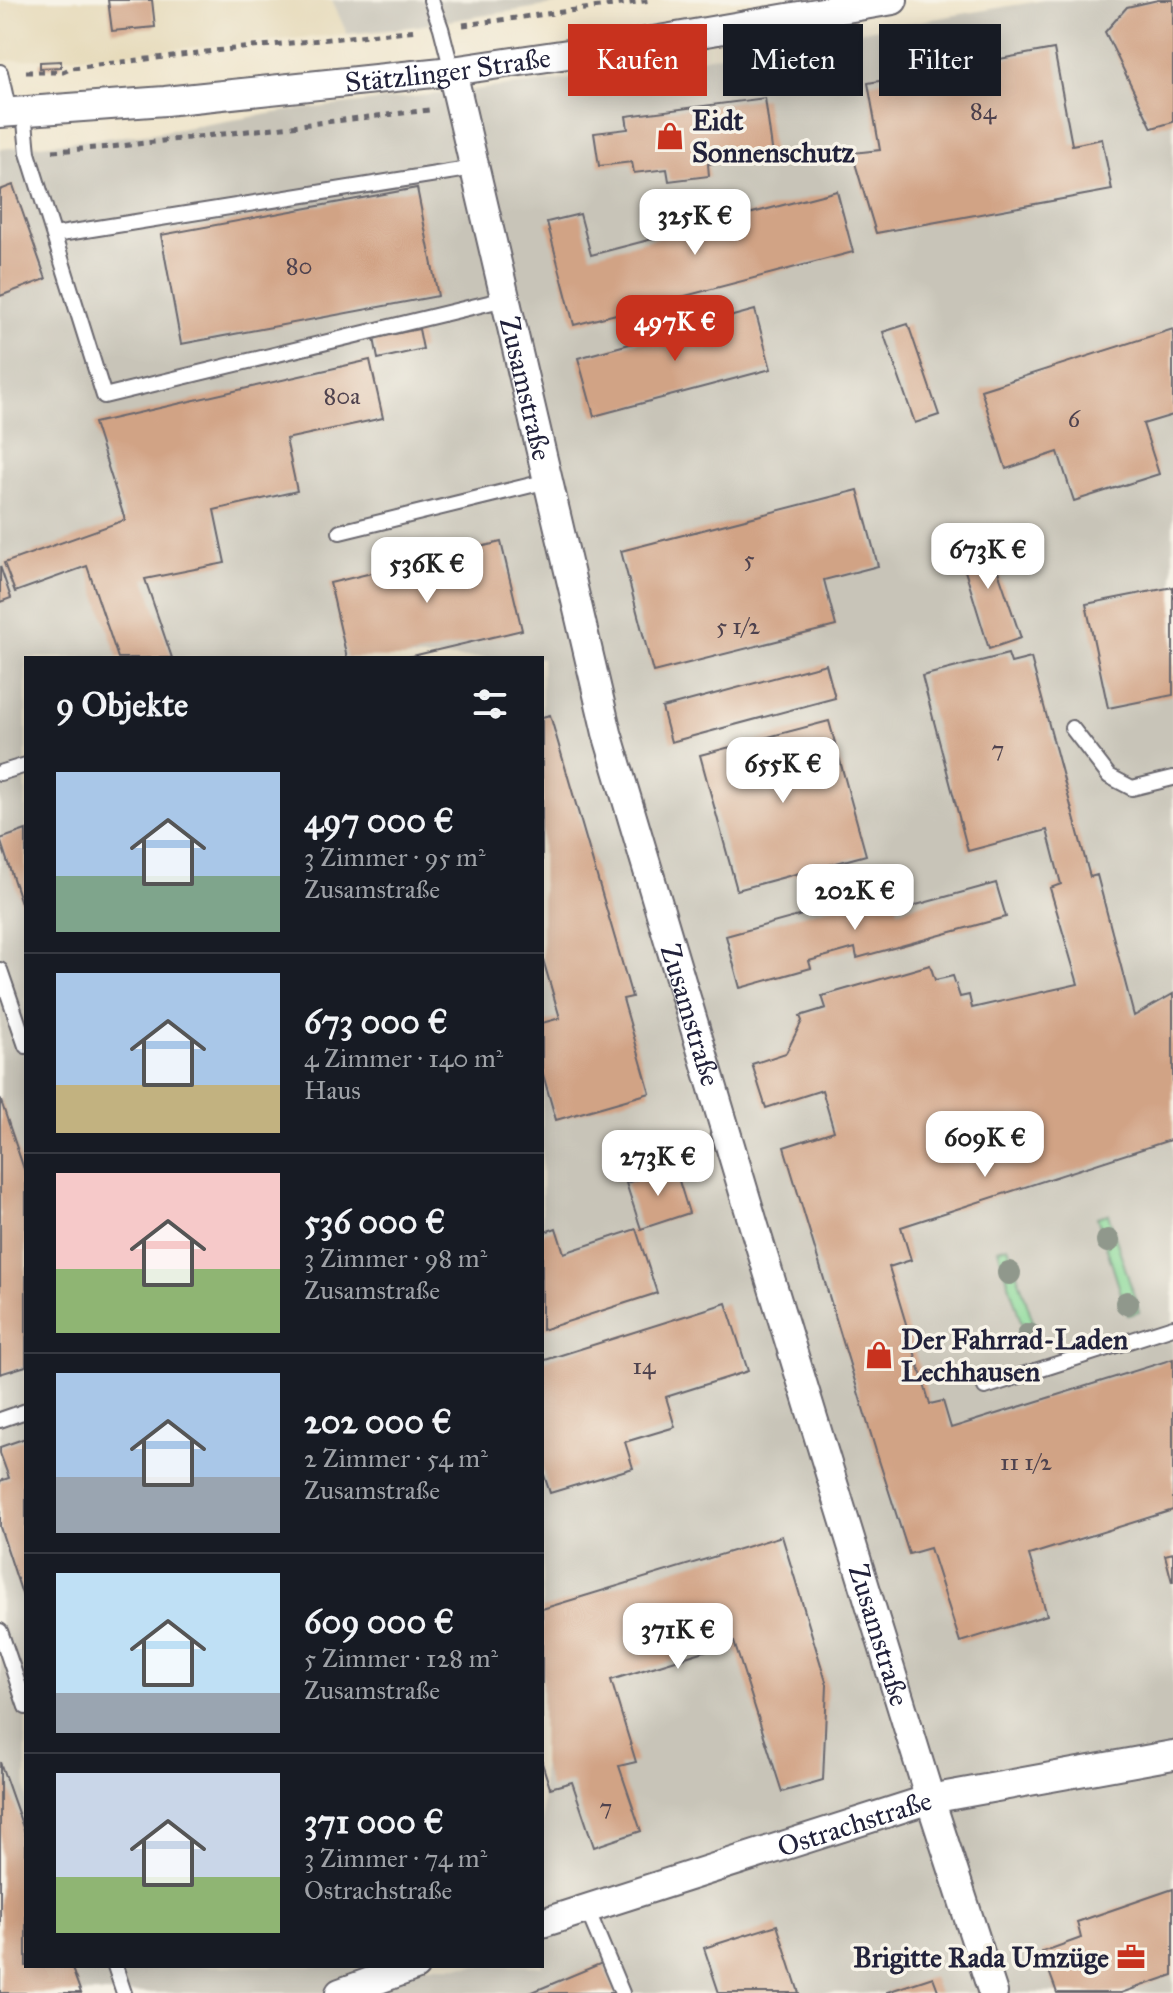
<!DOCTYPE html>
<html lang="de">
<meta charset="utf-8">
<style>
body{margin:0;font-family:"IM FELL Great Primer",serif;background:#20242c;color:#f1f3f6;height:100vh;display:flex;flex-direction:column;font-size:30px;white-space:nowrap}
*{box-sizing:border-box;margin:0}
p{font-size:26px;color:#9ea1a6}
.icon{flex:none;width:44px;height:44px;fill:none;stroke:currentColor;stroke-width:2;stroke-linecap:round;stroke-linejoin:round}
.map{position:relative;flex:1;overflow:hidden}
.sheet{position:absolute;left:24px;top:656px;width:520px;height:1312px;display:flex;flex-direction:column;background:#171b24;border-radius:0px;box-shadow:0 4px 20px #0003}
.sheet>*{flex:none}
.hud{position:absolute;left:568px;top:24px;width:484px;height:72px;display:flex;gap:16px}
.price{position:absolute;translate:-50% -68px;padding:0 18px;border-radius:16px;background:#fff;color:#222;font-size:26px;line-height:52px;filter:drop-shadow(0 2px 4px #0008)}
.price::after{content:'';position:absolute;left:50%;top:48px;width:24px;height:18px;margin-left:-12px;background:inherit;clip-path:polygon(0 0,100% 0,50% 100%)}
.price.on{background:#c8321e;color:#fff}
ul{padding:0;list-style:none}
li{display:flex;align-items:center;gap:24px;height:200px;padding:0 32px}
li+li{border-top:2px solid #363941}
li span{display:grid;place-items:center;flex:none;width:224px;height:160px;border-radius:0px;color:#555}
li>.icon{margin-inline-start:auto}
span .icon{width:96px;height:96px;fill:#fffc;stroke-width:1}
li b{font-size:34px}
h2{display:flex;justify-content:space-between;align-items:center;height:96px;padding:0 32px;font-size:34px}
.tag{padding:0 28px;border-radius:0px;background:#171b24;box-shadow:0 4px 20px #0003;font-size:28px;line-height:72px}
.tag.on{background:#c8321e;color:#fff}
.map>svg:first-child{display:block}
.built{fill:#e6daba}
.industrial{fill:#c8c4b8;fill-rule:evenodd}
.green{fill:#8ada99;stroke:#567e6a;stroke-width:2}
.building{fill:#d1a385}
.lines{fill:none;stroke-linecap:round;stroke-linejoin:round}
.service-casing{stroke:#6a676e;stroke-width:18}
.minor-casing{stroke:#6a676e;stroke-width:32}
.path{stroke:#6a676e;stroke-width:5;stroke-dasharray:6 6;stroke-linecap:butt}
.service{stroke:#fff;stroke-width:14}
.minor{stroke:#fff;stroke-width:28}
.tree{fill:#90988c}
.labels{text-anchor:middle;dominant-baseline:central;stroke-width:7;stroke-linejoin:round;paint-order:stroke}
.number-label{font-size:24px;fill:#4e424e}
.street-label{font-size:28px;fill:#22223b;stroke:#f7f3e8}
.poi-label{font-size:28px;font-weight:bold;fill:#22223b;stroke:#f7f3e8;text-anchor:start}
</style>
<div class="map">
<svg width="1173" height="1993" viewBox="0 0 1173 1993">
<rect width="100%" height="100%" fill="#f7f3e8"/>
<filter id="ink" filterUnits="userSpaceOnUse"><feTurbulence type="fractalNoise" baseFrequency=".0125" numOctaves="2"/><feDisplacementMap in="SourceGraphic" scale="16" xChannelSelector="R" yChannelSelector="G"/><feConvolveMatrix kernelMatrix="1 2 1 2 8 2 1 2 1" color-interpolation-filters="sRGB"/></filter>
<filter id="wash" filterUnits="userSpaceOnUse"><feTurbulence type="fractalNoise" baseFrequency=".006" numOctaves="4" result="noise"/><feDisplacementMap in="SourceGraphic" scale="32" xChannelSelector="R" yChannelSelector="G"/><feGaussianBlur stdDeviation="1.8" result="paint"/><feColorMatrix in="noise" values="0 0 0 0 0 0 0 0 0 0 0 0 0 0 0 0 0 1.4 0 .05"/><feComposite in="paint" operator="in"/></filter>
<g filter="url(#wash)">
<rect width="100%" height="100%" fill="#f0e6cd"/>
<path class="built" d="M0 0H332L347 34 118 54 0 61Z"/>
<path class="industrial" d="M332 0H584L390 30 347 34Z
M1045 0H1173V1993H0V149L154 133 287 111 597 76ZM26 658H542V1966H26Z"/>
<path class="green" d="M1108 1214 1139 1312 1128 1315 1097 1217Z
M1008 1246 1040 1343 1029 1347 998 1249Z"/>
<g id="blocks">
<path class="building" d="M108 0H152L155 27 112 31Z
M1158 0H1173V122L1152 128 1105 32 1127 7Z
M1054 49 1072 145 1102 139 1112 190 876 233 852 153 880 150 868 83Z
M61 61V67L40 68V62Z
M765 98 773 156 708 164 709 176 669 181 667 169 634 173 632 162 599 166 594 133 628 129 626 116Z
M13 185 46 279 0 296V190Z
M417 188 438 296 181 344 161 235Z
M837 191 853 252 574 325 547 222 580 214 591 255Z
M755 310 771 369 594 416 578 358Z
M908 324 939 415 915 423 883 332Z
M419 329 423 349 378 359 374 338Z
M1173 329V415L1143 424 1159 474 1074 501 1058 452 1006 469 981 390Z
M370 360 383 418 286 439 297 491 214 510 225 563 145 579 172 658H118L87 566 15 592 4 563 125 520 94 423Z
M858 490 878 566 824 580 836 626 653 672 621 551Z
M984 530 1021 638 989 649 956 541Z
M501 542 522 630 404 658H347L330 583Z
M0 566 11 598 0 602Z
M1173 587V695L1108 708 1086 604Z
M1008 654 1011 663 1031 658 1090 877 1097 875 1134 1016 1173 994V1139L901 1227 911 1260 889 1267 930 1404 943 1401 951 1428 1173 1359V1510L1029 1555 1047 1615 960 1642 930 1548 909 1554 876 1451 784 1147 834 1131 822 1090 766 1108 752 1064 786 1053 802 1021 800 1016 826 1008 822 996 930 965 935 980 953 976 960 997 969 995 972 1008 1078 984 1050 888 1061 884 1047 830 968 851 922 676Z
M826 664 835 698 671 742 662 708Z
M550 715 632 997 623 999 650 1093 556 1120 542 1071V1023L560 1018 542 956V717Z
M829 721 866 855 737 890 700 755Z
M26 830V915H25L0 839Z
M996 883 1006 917 857 958 855 948 809 961 811 968 740 988 726 936 849 902 850 907 894 895 898 910Z
M0 1098 26 1175V1366L0 1374Z
M675 1168 689 1213 641 1229 626 1183Z
M556 1228 564 1253 636 1229 657 1293 542 1330V1233Z
M726 1303 748 1371 666 1397 675 1427 625 1442 633 1468 550 1493 542 1469V1361Z
M26 1438V1603H25L0 1527V1481L9 1478 0 1453V1447Z
M782 1536 827 1685 823 1780 782 1792 734 1642 611 1680 636 1762 619 1766 641 1831 594 1847 572 1782 550 1788 542 1763V1609Z
M1173 1553V1582H1172L1165 1555Z
M0 1762 26 1836V1966H71L81 1993H0Z
M1173 1889V1975L1121 1993H1057L1042 1952 1081 1938 1077 1922Z
M777 1925 799 1993H719L704 1948Z
M602 1963 615 1993H530Z
M933 1977 939 1993H887V1992Z"/>
</g>
</g>
<g filter="url(#ink)">
<use href="#blocks" fill-opacity="0" stroke="#6a676e" stroke-width="2"/>
<g class="lines">
<defs>
<path id="service" d="M431 0 441 28 452 71
M0 72 9 112
M24 111 28 153 104 396 505 299
M54 235 474 168
M340 532 548 481
M1072 728 1109 776 1132 788 1173 778
M0 773 26 765
M0 970 26 1046
M985 1387 1173 1327
M0 1420 26 1411
M0 1631 26 1707
M587 1909 622 1993
M115 1966 124 1993"/>
<g id="minor">
<path id="s1" d="M452 71 607 733 754 1226 930 1799 993 1993"/>
<path id="s2" d="M0 113 165 101 452 71 636 44 893 0"/>
<path id="s3" d="M542 1923 930 1799 1173 1755"/>
<path d="M340 1993 415 1966"/>
</g>
</defs>
<use href="#service" class="service-casing"/>
<use href="#minor" class="minor-casing"/>
<path class="path" d="M463 25 652 0
M26 72H63L72 68 223 50 417 30
M53 151 111 147 429 110"/>
<use href="#service" class="service"/>
<use href="#minor" class="minor"/>
</g>
<g class="tree">
<circle cx="1108" cy="1241" r="12"/>
<circle cx="1009" cy="1273" r="12"/>
<circle cx="1127" cy="1303" r="12"/>
<circle cx="1029" cy="1335" r="12"/>
</g>
</g>
<defs>
<symbol id="shop-bare" viewBox="-9 -9 18 18"><path d="M-5-2.5h2.3a2.7 3.5 0 0 1 5.4 0H5L5.5 6h-11ZM-1.5-2.5h3a1.5 2.3 0 0 0-3 0Z" fill="#c8321e" stroke="#f7f3e8" stroke-width="2.5" paint-order="stroke"/></symbol>
<symbol id="office-bare" viewBox="-9 -9 18 18"><path d="M-6-3h4V-5.5h4V-3h4V5H-6ZM-1-4.5V-3h2v-1.5ZM-6 0V1H6V0Z" fill="#c8321e" stroke="#f7f3e8" stroke-width="2.5" paint-order="stroke"/></symbol>
</defs>
<g fill-rule="evenodd">
<use href="#shop-bare" x="650" y="116" width="40" height="40"/>
<use href="#shop-bare" x="859" y="1335" width="40" height="40"/>
<use href="#office-bare" x="1111" y="1937" width="40" height="40"/>
</g>
<g class="labels">
<g class="number-label">
<text x="983" y="111">84</text>
<text x="299" y="266">80</text>
<text x="342" y="396">80a</text>
<text x="1074" y="419">6</text>
<text x="749" y="559">5</text>
<text x="738" y="626">5 1/2</text>
<text x="998" y="749">7</text>
<text x="644" y="1366">14</text>
<text x="1026" y="1462">11 1/2</text>
<text x="606" y="1807">7</text>
</g>
<g class="street-label">
<text stroke="none"><textPath href="#s2" startOffset="450">Stätzlinger Straße</textPath></text>
<text stroke="none"><textPath href="#s1" startOffset="326">Zusamstraße</textPath></text>
<text stroke="none"><textPath href="#s1" startOffset="974">Zusamstraße</textPath></text>
<text stroke="none"><textPath href="#s1" startOffset="1622">Zusamstraße</textPath></text>
<text stroke="none"><textPath href="#s3" startOffset="328">Ostrachstraße</textPath></text>
</g>
<g class="poi-label">
<text x="692" y="120">Eidt<tspan x="692" dy="32">Sonnenschutz</tspan></text>
<text x="901" y="1339">Der Fahrrad-Laden<tspan x="901" dy="32">Lechhausen</tspan></text>
<text x="1109" y="1957" text-anchor="end">Brigitte Rada Umzüge</text>
</g>
</g>
</svg>
<b class="price" style="left:695px;top:257px">325K €</b>
<b class="price on" style="left:675px;top:363px">497K €</b>
<b class="price" style="left:988px;top:591px">673K €</b>
<b class="price" style="left:427px;top:605px">536K €</b>
<b class="price" style="left:783px;top:805px">655K €</b>
<b class="price" style="left:855px;top:932px">202K €</b>
<b class="price" style="left:985px;top:1179px">609K €</b>
<b class="price" style="left:658px;top:1198px">273K €</b>
<b class="price" style="left:678px;top:1671px">371K €</b>
<div class="hud">
<a class="tag on">Kaufen</a>
<a class="tag">Mieten</a>
<a class="tag">Filter</a>
</div>
<section class="sheet">
<h2>9 Objekte<svg class="icon" aria-label="filters" viewBox="0 0 24 24"><path d="M4 7h16M4 17h16"/><circle cx="9" cy="7" r="2"/><circle cx="15" cy="17" r="2"/></svg></h2>
<ul>
<li><span style="background:linear-gradient(#a9c7e8 65%,#7fa58c 0)"><svg class="icon" aria-label="home" viewBox="0 0 24 24"><path d="M3 11l9-7 9 7M6 9v11h12V9"/></svg></span><div><b>497 000 €</b><p>3 Zimmer · 95 m²</p><p>Zusamstraße</p></div></li>
<li><span style="background:linear-gradient(#a9c7e8 70%,#c2b280 0)"><svg class="icon" aria-label="home" viewBox="0 0 24 24"><path d="M3 11l9-7 9 7M6 9v11h12V9"/></svg></span><div><b>673 000 €</b><p>4 Zimmer · 140 m²</p><p>Haus</p></div></li>
<li><span style="background:linear-gradient(#f6c9c9 60%,#8fb573 0)"><svg class="icon" aria-label="home" viewBox="0 0 24 24"><path d="M3 11l9-7 9 7M6 9v11h12V9"/></svg></span><div><b>536 000 €</b><p>3 Zimmer · 98 m²</p><p>Zusamstraße</p></div></li>
<li><span style="background:linear-gradient(#a9c7e8 65%,#9aa5b1 0)"><svg class="icon" aria-label="home" viewBox="0 0 24 24"><path d="M3 11l9-7 9 7M6 9v11h12V9"/></svg></span><div><b>202 000 €</b><p>2 Zimmer · 54 m²</p><p>Zusamstraße</p></div></li>
<li><span style="background:linear-gradient(#bfe0f5 75%,#9aa5b1 0)"><svg class="icon" aria-label="home" viewBox="0 0 24 24"><path d="M3 11l9-7 9 7M6 9v11h12V9"/></svg></span><div><b>609 000 €</b><p>5 Zimmer · 128 m²</p><p>Zusamstraße</p></div></li>
<li><span style="background:linear-gradient(#c9d6e8 65%,#8fb573 0)"><svg class="icon" aria-label="home" viewBox="0 0 24 24"><path d="M3 11l9-7 9 7M6 9v11h12V9"/></svg></span><div><b>371 000 €</b><p>3 Zimmer · 74 m²</p><p>Ostrachstraße</p></div></li>
</ul>
</section>
</div>
